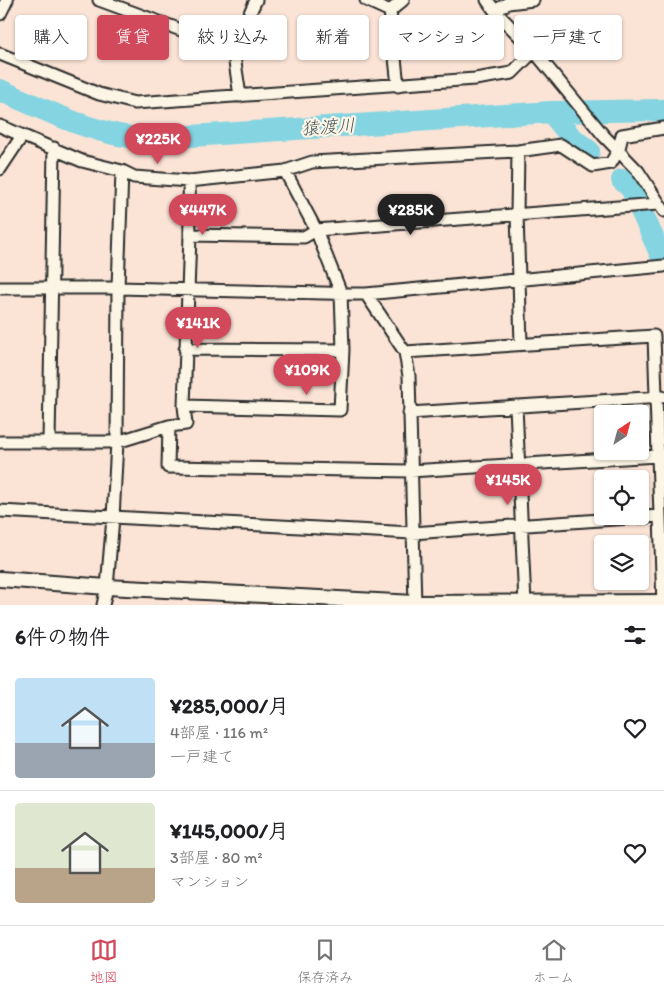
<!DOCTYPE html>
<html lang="ja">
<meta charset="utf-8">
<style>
body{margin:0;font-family:Itim,"Klee One",sans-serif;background:#f2f2f2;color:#202124;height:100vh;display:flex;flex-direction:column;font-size:19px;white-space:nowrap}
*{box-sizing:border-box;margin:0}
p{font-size:16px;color:#757577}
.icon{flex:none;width:28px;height:28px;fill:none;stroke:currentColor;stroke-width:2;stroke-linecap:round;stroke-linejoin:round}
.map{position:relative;height:605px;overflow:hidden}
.side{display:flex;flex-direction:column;background:#fff;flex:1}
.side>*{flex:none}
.banner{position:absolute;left:15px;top:15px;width:635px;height:45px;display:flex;gap:10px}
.needle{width:32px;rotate:36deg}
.tools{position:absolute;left:594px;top:405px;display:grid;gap:10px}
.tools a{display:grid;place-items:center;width:55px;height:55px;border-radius:5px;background:#fff;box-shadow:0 1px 4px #0004;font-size:25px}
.price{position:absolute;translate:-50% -42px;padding:0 11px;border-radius:18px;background:#d1495b;color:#fff;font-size:16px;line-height:32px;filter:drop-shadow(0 1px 2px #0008)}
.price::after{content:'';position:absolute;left:50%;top:30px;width:15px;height:11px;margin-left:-8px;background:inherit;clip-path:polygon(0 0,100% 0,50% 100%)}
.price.on{background:#222;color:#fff}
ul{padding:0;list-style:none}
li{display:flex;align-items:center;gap:15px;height:125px;padding:0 15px}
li+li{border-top:1px solid #e0e0e0}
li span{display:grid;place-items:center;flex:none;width:140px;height:100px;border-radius:5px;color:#555}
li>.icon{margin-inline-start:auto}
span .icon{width:60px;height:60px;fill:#fffc;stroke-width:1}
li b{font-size:21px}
h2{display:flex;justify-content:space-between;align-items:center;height:60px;padding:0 15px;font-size:21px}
.tag{padding:0 18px;border-radius:5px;background:#fff;box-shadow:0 1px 4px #0004;font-size:18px;line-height:45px}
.tag.on{background:#d1495b;color:#fff}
.dock{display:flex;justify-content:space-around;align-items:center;height:70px;border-top:1px solid #e0e0e0;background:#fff;font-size:14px;color:#757577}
.dock a{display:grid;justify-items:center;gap:2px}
.dock .on{color:#d1495b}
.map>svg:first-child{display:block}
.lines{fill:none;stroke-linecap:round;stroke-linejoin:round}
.river{stroke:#84d4e1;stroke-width:22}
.minor-casing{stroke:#2b2b2b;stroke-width:15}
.tertiary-casing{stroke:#2b2b2b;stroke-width:18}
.minor{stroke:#fcf5e5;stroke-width:11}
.tertiary{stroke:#fcf5e5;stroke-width:14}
.labels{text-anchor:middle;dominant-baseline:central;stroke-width:4.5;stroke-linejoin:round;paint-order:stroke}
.water-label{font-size:18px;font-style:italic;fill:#415558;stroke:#fcf5e5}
</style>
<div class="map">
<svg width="664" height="605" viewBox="0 0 664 605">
<rect width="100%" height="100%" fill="#fbe4d6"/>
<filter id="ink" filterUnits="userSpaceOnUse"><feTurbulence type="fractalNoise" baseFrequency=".02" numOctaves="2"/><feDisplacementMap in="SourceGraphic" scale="10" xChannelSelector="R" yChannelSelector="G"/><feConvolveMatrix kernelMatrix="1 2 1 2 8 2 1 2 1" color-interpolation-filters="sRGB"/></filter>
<g filter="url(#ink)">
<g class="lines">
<path class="river" d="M0 90C46 111 95 135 146 139L551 112 664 110
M551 112 571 137 589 151
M622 180 631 188 664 262"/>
<defs>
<path id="minor" d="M99 0 233 49
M366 0 390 11
M487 0 495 11 534 51 604 136 638 171 664 211
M390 11 398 86
M390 11 403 0
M495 11 508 3 533 0
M0 14 7 0
M0 54 99 94 135 103 475 79 512 73 534 51
M240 96 233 49 256 0
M0 126 82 161 122 171 134 177 189 181 285 171 312 162 518 151 561 145 593 166 611 163 619 149 622 135 664 128
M518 151 517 214 521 344
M0 169 22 136
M190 235 304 237 316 230 658 204
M0 288H118L366 294 664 266
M366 294 405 352 409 376 415 605
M185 349 343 350
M405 352 654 336 663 605
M184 406 340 410 343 350 341 293 316 230 285 171
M516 406 525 604
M409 413 662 397
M169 426 168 467 410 471 657 456
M0 442H117L169 426 186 424 184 406 190 235 189 181
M49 443 54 148
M0 511 412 533 659 516
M103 605 107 587 113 518 117 442 118 288 122 171"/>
<path id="tertiary" d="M0 579 107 587 415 603 664 602"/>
</defs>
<use href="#minor" class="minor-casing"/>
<use href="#tertiary" class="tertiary-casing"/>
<use href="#minor" class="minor"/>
<use href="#tertiary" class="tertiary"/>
</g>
</g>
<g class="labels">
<g class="water-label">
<text transform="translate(328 127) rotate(-4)">猿渡川</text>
</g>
</g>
</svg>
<div class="tools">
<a><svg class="needle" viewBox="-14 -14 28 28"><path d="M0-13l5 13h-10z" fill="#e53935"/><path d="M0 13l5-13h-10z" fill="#757577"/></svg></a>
<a><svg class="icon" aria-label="locate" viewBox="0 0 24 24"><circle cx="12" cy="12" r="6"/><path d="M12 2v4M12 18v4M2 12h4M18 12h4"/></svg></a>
<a><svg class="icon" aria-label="layers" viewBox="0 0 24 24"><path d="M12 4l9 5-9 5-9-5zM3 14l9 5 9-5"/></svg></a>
</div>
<b class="price" style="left:158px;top:165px">¥225K</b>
<b class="price" style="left:203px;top:236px">¥447K</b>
<b class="price on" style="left:411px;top:236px">¥285K</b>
<b class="price" style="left:198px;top:349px">¥141K</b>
<b class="price" style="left:307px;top:396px">¥109K</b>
<b class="price" style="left:508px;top:506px">¥145K</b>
<div class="banner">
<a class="tag">購入</a>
<a class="tag on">賃貸</a>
<a class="tag">絞り込み</a>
<a class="tag">新着</a>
<a class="tag">マンション</a>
<a class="tag">一戸建て</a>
</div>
</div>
<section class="side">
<h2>6件の物件<svg class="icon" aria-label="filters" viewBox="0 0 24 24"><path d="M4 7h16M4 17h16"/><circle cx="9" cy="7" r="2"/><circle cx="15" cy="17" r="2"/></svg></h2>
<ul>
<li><span style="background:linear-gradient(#bfe0f5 65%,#9aa5b1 0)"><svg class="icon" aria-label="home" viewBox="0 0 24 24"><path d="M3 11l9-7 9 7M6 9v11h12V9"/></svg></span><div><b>¥285,000/月</b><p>4部屋 · 116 m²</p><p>一戸建て</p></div><svg class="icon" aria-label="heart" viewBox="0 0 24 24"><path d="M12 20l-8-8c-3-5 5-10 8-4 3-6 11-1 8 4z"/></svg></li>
<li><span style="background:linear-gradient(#dfe7d0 65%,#b9a48a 0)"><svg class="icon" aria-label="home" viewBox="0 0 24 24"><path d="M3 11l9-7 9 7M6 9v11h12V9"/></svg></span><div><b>¥145,000/月</b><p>3部屋 · 80 m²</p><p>マンション</p></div><svg class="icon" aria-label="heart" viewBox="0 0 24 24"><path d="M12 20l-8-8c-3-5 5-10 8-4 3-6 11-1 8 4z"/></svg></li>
</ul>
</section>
<nav class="dock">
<a class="on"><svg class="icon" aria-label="map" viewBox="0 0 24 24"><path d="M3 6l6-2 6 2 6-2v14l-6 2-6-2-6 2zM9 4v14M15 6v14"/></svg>地図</a>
<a><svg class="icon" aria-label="saved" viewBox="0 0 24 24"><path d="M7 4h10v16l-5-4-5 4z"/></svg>保存済み</a>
<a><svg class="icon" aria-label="home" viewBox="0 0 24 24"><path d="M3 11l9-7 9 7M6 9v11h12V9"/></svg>ホーム</a>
</nav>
